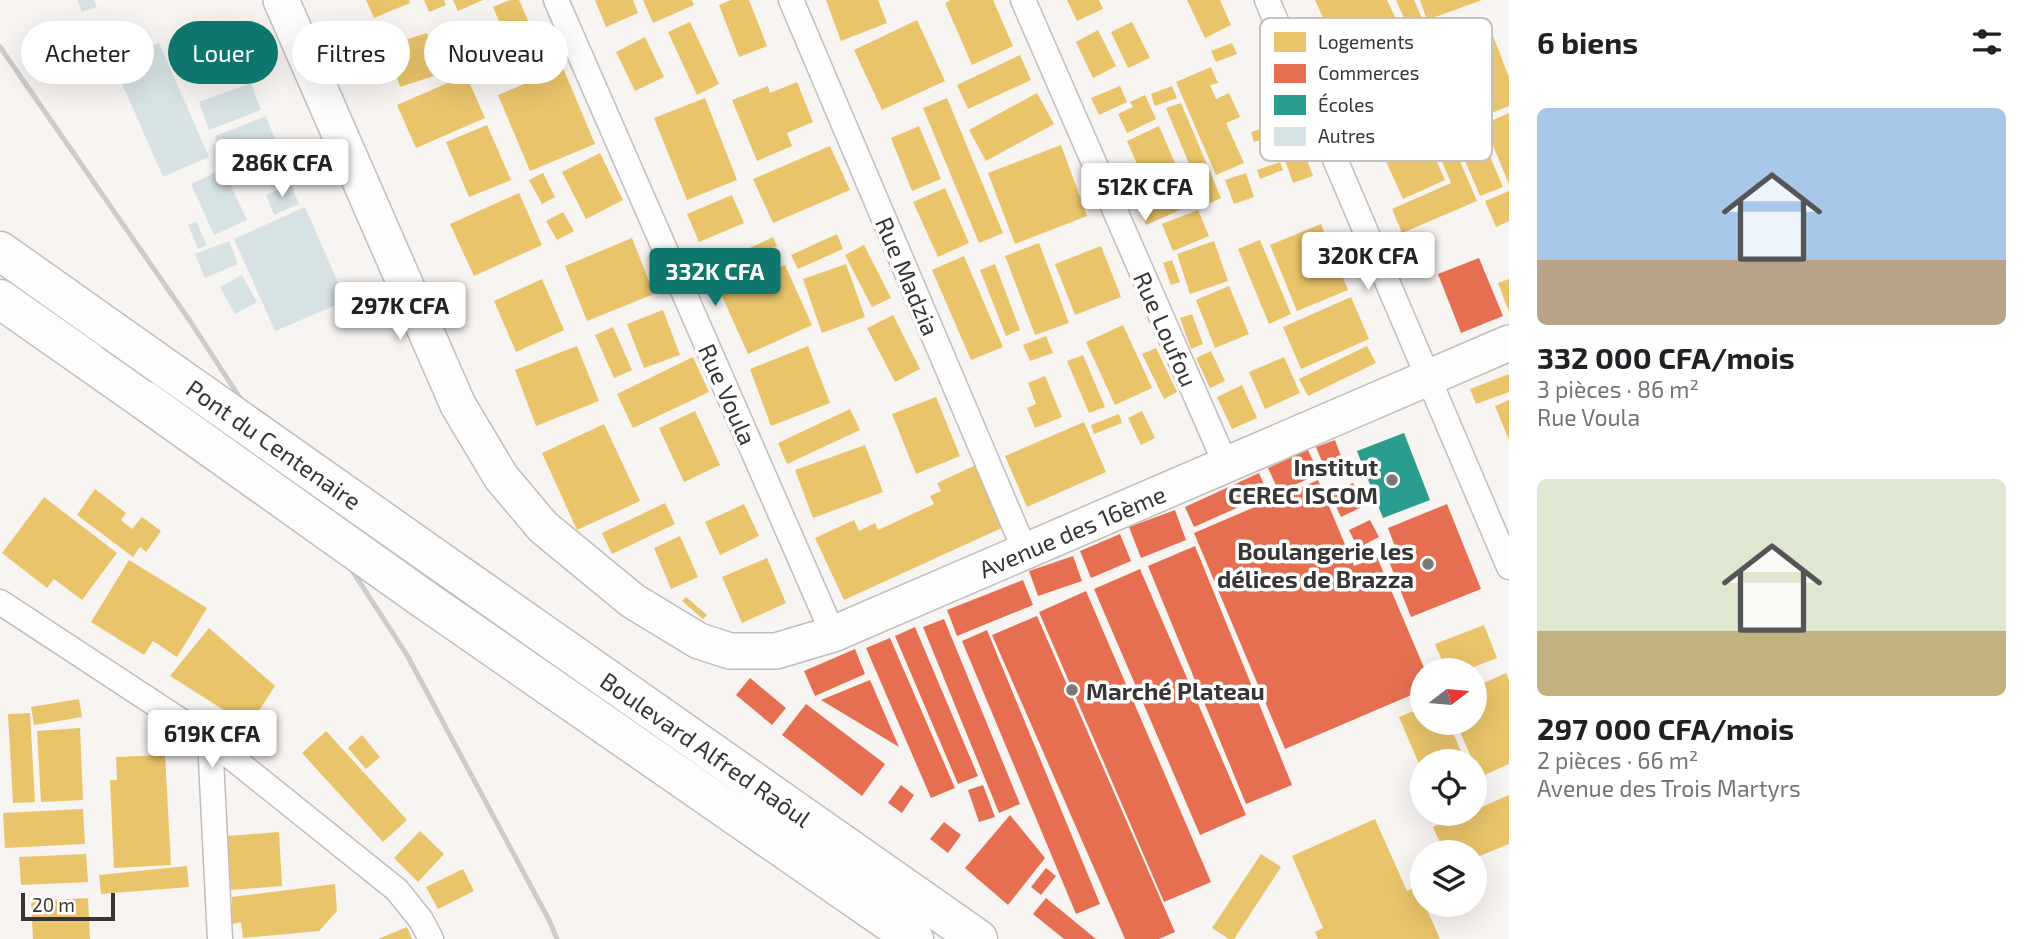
<!DOCTYPE html>
<html lang="fr">
<meta charset="utf-8">
<style>
body{margin:0;font-family:"Exo 2",sans-serif;background:#f6f6f6;color:#202124;height:100vh;display:flex;flex-direction:column;font-size:26px;white-space:nowrap}
*{box-sizing:border-box;margin:0}
p{font-size:23px;color:#757577}
.icon{flex:none;width:38px;height:38px;fill:none;stroke:currentColor;stroke-width:2;stroke-linecap:round;stroke-linejoin:round}
.map{position:relative;flex:1;overflow:hidden}
.sheet{display:flex;flex-direction:column;background:#fff;width:525px}
.sheet>*{flex:none}
.banner{position:absolute;left:21px;top:21px;width:665px;height:63px;display:flex;gap:14px}
.needle{width:46px;rotate:74deg}
.buttons{position:absolute;left:1410px;top:658px;display:grid;gap:14px}
.buttons a{display:grid;place-items:center;width:77px;height:77px;border-radius:50%;background:#fff;box-shadow:0 7px 28px #0002;font-size:35px}
.scale{position:absolute;left:21px;bottom:18px;width:94px;box-sizing:border-box;padding-left:7px;border:4px solid #383534;border-top:0;font-size:19px;line-height:24px;white-space:nowrap;color:#383534;-webkit-text-stroke:5px #fff;paint-order:stroke}
.price{position:absolute;translate:-50% -60px;padding:0 16px;border-radius:7px;background:#fff;color:#222;font-size:23px;line-height:46px;filter:drop-shadow(0 2px 4px #0008)}
.price::after{content:'';position:absolute;left:50%;top:42px;width:21px;height:16px;margin-left:-10px;background:inherit;clip-path:polygon(0 0,100% 0,50% 100%)}
.price.selected{background:#0f766e;color:#fff}
ul{padding:0;list-style:none}
li{display:grid;align-content:center;gap:14px;height:371px;padding:0 28px}
li span{display:grid;place-items:center;height:217px;border-radius:10px;color:#555}
li>.icon{margin-inline-start:auto}
span .icon{width:126px;height:126px;fill:#fffc;stroke-width:1}
li b{font-size:30px}
h2{display:flex;justify-content:space-between;align-items:center;height:84px;padding:0 28px;font-size:30px}
.tag{padding:0 24px;border-radius:32px;background:#fff;box-shadow:0 7px 28px #0002;font-size:24px;line-height:63px}
.tag.selected{background:#0f766e;color:#fff}
main{display:flex;flex:1;min-height:0}
.map>svg:first-child{display:block}
.homes{fill:#e9c46a}
.shops{fill:#e76f51}
.schools{fill:#2a9d8f}
.building{fill:#d6e2e4}
.lines{fill:none;stroke-linecap:round;stroke-linejoin:round}
.street-casing{stroke:#c0bebc;stroke-width:27}
.secondary-casing{stroke:#c0bebc;stroke-width:38}
.primary-casing{stroke:#c0bebc;stroke-width:41}
.street{stroke:#fefdfd;stroke-width:24}
.secondary{stroke:#fefdfd;stroke-width:35}
.primary{stroke:#fefdfd;stroke-width:38}
.rail{stroke:#cdcccc;stroke-width:5}
.primary-bridge-casing{stroke:#c0bebc;stroke-width:41;stroke-linecap:butt}
.primary-bridge{stroke:#fefdfd;stroke-width:38}
.poi-dot{fill:#7b7876;stroke:#fff;stroke-width:2.5}
.labels{text-anchor:middle;dominant-baseline:central;stroke-width:7;stroke-linejoin:round;paint-order:stroke}
.street-label{font-size:24px;fill:#383534;stroke:#fff}
.poi-label{font-size:24px;font-weight:bold;fill:#383534;stroke:#fff;text-anchor:end}
.key{fill:#fff;stroke:#c3c2c2;stroke-width:2}
.key-label{font-size:19px;fill:#383534}
</style>
<main>
<div class="map">
<svg width="1509" height="939" viewBox="0 0 1509 939">
<rect width="100%" height="100%" fill="#f8f4f2"/>
<path class="homes" d="M366 0H409L410 3 374 18Z
M424 0H444L446 5 429 12Z
M453 0H483L458 11Z
M510 0H519L540 48 515 59 493 7Z
M595 0H633L638 13 606 27Z
M643 0H692L694 5 653 23Z
M731 0H749L767 46 739 57 719 5Z
M826 0H878L887 23 841 41Z
M951 0H993L1013 46 972 65 945 3Z
M1067 0H1099L1103 9 1077 21Z
M1187 0H1220L1231 25 1205 38Z
M1315 0H1387L1402 32 1342 60Z
M1396 0H1414L1422 18 1407 25Z
M1420 0H1482L1427 20Z
M917 20 945 81 882 110 854 50Z
M690 22 719 84 697 95 668 32Z
M1132 22 1150 58 1128 68 1111 32Z
M1488 23 1509 77V106L1456 127 1425 47Z
M1098 30 1116 66 1093 78 1076 42Z
M427 33 440 74 400 87 387 46Z
M645 37 664 77 635 91 616 52Z
M1232 43 1237 54 1216 62 1211 51Z
M1020 55 1031 80 968 109 957 85Z
M1211 67 1218 83 1210 85 1216 99 1229 93 1240 117 1226 123 1244 163 1216 175 1176 82Z
M563 68 595 144 530 171 498 95Z
M466 75 485 118 416 148 397 105Z
M797 82 813 122 787 133 792 146 757 161 732 100 768 86 770 93Z
M1120 86 1127 102 1099 115 1091 98Z
M1172 86 1177 98 1155 106 1151 94Z
M1037 93 1054 124 986 161 969 130Z
M1145 95 1156 119 1127 133 1118 114 1133 107 1130 102Z
M705 98 737 180 687 200 654 118Z
M947 98 1003 233 979 243 923 108Z
M1181 103 1221 198 1206 205 1166 108Z
M1509 113V184L1484 124Z
M1417 116 1445 180 1403 199 1374 135Z
M487 125 511 180 469 197 446 142Z
M919 126 941 179 912 191 891 138Z
M1159 126 1180 175 1148 189 1127 141Z
M1264 128 1267 138 1254 142 1251 132Z
M1295 128 1313 176 1293 183 1276 135Z
M1478 128 1503 187 1480 196 1455 137Z
M1061 145 1087 216 1015 244 988 173Z
M1453 145 1477 201 1402 233 1392 209 1451 183 1438 152Z
M830 146 850 190 773 223 753 179Z
M600 153 623 200 586 219 562 172Z
M1280 162 1283 170 1260 179 1257 170Z
M543 173 555 197 542 204 529 180Z
M1246 173 1254 197 1234 204 1225 180Z
M1186 180 1196 203 1146 225 1136 201Z
M945 188 969 243 938 257 913 202Z
M1509 191V221L1496 227 1485 201Z
M519 193 542 245 474 276 450 224Z
M732 195 744 223 699 242 687 214Z
M1198 210 1209 236 1173 251 1162 224Z
M563 212 574 231 557 240 546 221Z
M1321 224 1348 290 1297 311 1270 245Z
M837 234 843 249 798 269 791 255Z
M773 237 777 246 735 266 731 257Z
M632 238 654 294 587 321 565 266Z
M1260 240 1291 314 1269 324 1238 249Z
M1214 241 1228 281 1190 294 1177 254Z
M1039 243 1069 323 1035 335 1005 256Z
M864 245 891 298 872 307 845 255Z
M1101 246 1121 297 1075 315 1055 264Z
M964 256 1003 347 971 360 932 270Z
M723 259 730 273 718 280 710 265Z
M1172 260 1180 282 1171 285 1163 263Z
M846 264 865 317 822 333 803 279Z
M995 264 1020 330 1006 336 980 270Z
M785 265 812 325 748 354 721 294Z
M542 279 564 330 516 352 494 301Z
M1509 279V312L1498 283Z
M1229 286 1249 334 1215 348 1196 300Z
M1351 297 1369 339 1301 369 1283 327Z
M663 310 680 355 644 368 627 324Z
M1192 314 1203 344 1191 349 1180 318Z
M893 315 920 369 895 382 867 328Z
M1123 325 1152 388 1115 405 1086 342Z
M613 327 632 370 614 378 595 335Z
M1046 336 1053 353 1030 361 1023 345Z
M577 346 599 401 536 426 515 370Z
M808 346 830 403 771 426 750 369Z
M1367 346 1376 363 1308 396 1299 379Z
M1156 348 1177 392 1164 399 1142 354Z
M1211 351 1225 381 1210 388 1196 358Z
M1083 355 1105 407 1089 413 1067 361Z
M693 357 709 392 633 428 617 394Z
M1284 357 1300 393 1265 409 1249 372Z
M1509 374V392L1476 404 1470 389Z
M1045 376 1062 417 1035 428 1027 408 1036 404 1028 383Z
M1242 385 1257 418 1232 429 1217 397Z
M936 397 960 456 916 474 892 414Z
M1509 400V440L1495 406Z
M850 409 860 430 787 464 778 443Z
M695 411 720 465 684 482 659 428Z
M1142 411 1155 438 1141 445 1128 418Z
M1119 414 1122 423 1094 434 1091 425Z
M1084 422 1106 472 1027 507 1005 456Z
M604 424 640 501 577 530 542 453Z
M865 445 883 492 813 518 795 470Z
M978 464 1006 526 844 600 815 538 854 520 859 531 875 523 878 530 934 504 930 496 941 491 937 483Z
M95 489 126 513 121 520 132 529 142 517 161 531 146 552 140 547 133 557 77 515Z
M44 497 117 553 82 600 54 579 47 588 2 553Z
M665 503 675 524 612 554 602 533Z
M744 504 759 536 720 555 705 522Z
M680 536 698 577 671 589 654 548Z
M767 558 786 603 742 623 722 577Z
M129 560 207 608 177 657 153 641 144 655 91 622Z
M686 597 707 615 703 619 682 601Z
M1484 625 1497 658 1466 670H1446L1435 644Z
M209 628 275 686 249 726 170 676Z
M1506 673 1509 680V764L1480 777 1475 761H1473L1456 723H1475V687Z
M79 699 82 717 34 725 31 707Z
M1423 707V723H1449L1465 761H1423V773L1399 717Z
M30 713 35 802 13 803 8 714Z
M80 728 83 800 41 802 37 731Z
M326 731 407 820 383 842 302 753Z
M362 735 380 757 366 769 348 748Z
M165 755 171 865 114 868 110 780H117L116 757Z
M1509 795V844L1475 858V852H1444L1433 827 1465 814H1475V810Z
M83 809 85 844 5 848 3 813Z
M1375 819 1407 891 1417 886 1423 905H1425L1440 939H1318L1315 932 1323 928 1292 856Z
M420 831 444 854 418 882 394 858Z
M279 832 282 886 231 890 227 836Z
M86 854 88 882 21 885 19 857Z
M1261 854 1281 867 1234 939H1229L1212 928Z
M187 866 189 887 101 894 99 875Z
M463 869 474 891 438 909 426 887Z
M335 884 337 911 319 931 243 938 241 922 232 924V897Z
M88 898 90 939H33L31 901Z
M407 927 412 939H378Z"/>
<path class="shops" d="M1479 258 1503 316 1461 333 1438 274Z
M1335 440 1345 467 1327 474 1316 447Z
M1308 450 1319 474 1279 492 1268 468Z
M1259 473 1268 494 1194 527 1185 507Z
M1318 480 1354 566 1377 557 1425 670H1423V690L1285 749 1194 533Z
M1353 483 1364 506 1341 517 1330 494Z
M1447 504 1481 589 1411 617 1390 564 1400 560 1388 528Z
M1175 510 1186 540 1141 558 1129 527Z
M1370 520 1379 537 1358 548 1349 530Z
M1120 534 1131 561 1091 578 1080 551Z
M1195 546 1292 785 1246 804 1148 566Z
M1073 556 1082 581 1038 596 1029 571Z
M1140 569 1246 815 1200 835 1094 589Z
M1023 580 1033 605 957 636 947 610Z
M1086 591 1211 882 1164 902 1039 612Z
M1037 616 1175 932 1159 939H1125L992 635Z
M944 619 1020 804 999 813 923 627Z
M915 627 978 776 958 784 895 636Z
M987 630 1100 904 1076 914 962 641Z
M890 638 955 788 931 798 866 648Z
M855 649 865 674 815 696 804 671Z
M750 678 786 708 772 725 736 695Z
M870 680 899 747 821 700Z
M806 704 885 764 862 796 782 735Z
M901 785 914 795 902 813 888 803Z
M983 785 995 817 979 822 968 790Z
M1010 815 1045 858 1008 905 965 868Z
M944 822 961 835 948 853 930 839Z
M1046 868 1056 876 1041 895 1031 887Z
M1046 898 1096 939H1064L1033 914Z"/>
<path class="schools" d="M1404 433 1430 500 1383 518 1357 451Z"/>
<path class="building" d="M77 0H94L97 7 82 12Z
M159 43 209 157 163 177 113 63Z
M251 83 261 110 209 130 199 102Z
M266 116 278 147 226 166 215 136Z
M223 169 247 220 214 235 191 184Z
M291 184 299 204 274 215 266 195Z
M305 207 346 301 275 331 234 239Z
M196 221 207 245 198 249 188 225Z
M229 241 238 264 205 278 195 254Z
M242 275 257 302 235 314 220 287Z"/>
<g class="lines">
<defs>
<path id="street" d="M556 0 833 634
M791 0 1025 551
M1023 0 1226 465
M1267 0 1509 567
M0 602 210 740 397 890 421 920 431 939
M210 740 220 939"/>
<path id="secondary" d="M281 0 458 405 501 477 543 527 633 601 699 641 730 651H776L833 634 1509 343"/>
<path id="primary" d="M0 251 113 331
M0 299 144 400
M435 558 978 939
M425 600 914 939"/>
</defs>
<use href="#street" class="street-casing"/>
<use href="#secondary" class="secondary-casing"/>
<use href="#primary" class="primary-casing"/>
<use href="#street" class="street"/>
<use href="#secondary" class="secondary"/>
<use href="#primary" class="primary"/>
<path class="rail" d="M0 47 190 321 407 655 549 920 557 939"/>
<defs>
<path id="primary-bridge" d="M113 331 435 558
M144 400 425 600"/>
</defs>
<use href="#primary-bridge" class="primary-bridge-casing"/>
<use href="#primary-bridge" class="primary-bridge"/>
</g>
<g class="poi-dot">
<circle cx="1392" cy="480" r="7"/>
<circle cx="1428" cy="564" r="7"/>
<circle cx="1072" cy="690" r="7"/>
</g>
<g class="labels">
<g class="street-label">
<text transform="translate(908 276) rotate(67)">Rue Madzia</text>
<text transform="translate(1166 329) rotate(66)">Rue Loufou</text>
<text transform="translate(728 394) rotate(66)">Rue Voula</text>
<text transform="translate(274 444) rotate(35)">Pont du Centenaire</text>
<text transform="translate(1072 531) rotate(-23)">Avenue des 16ème</text>
<text transform="translate(706 749) rotate(35)">Boulevard Alfred Raôul</text>
</g>
<g class="poi-label">
<text x="1378" y="466">Institut<tspan x="1378" dy="28">CEREC ISCOM</tspan></text>
<text x="1414" y="550">Boulangerie les<tspan x="1414" dy="28">délices de Brazza</tspan></text>
<text x="1086" y="690" text-anchor="start">Marché Plateau</text>
</g>
</g>
<rect x="1260" y="18" width="232" height="143" rx="10" class="key"/>
<rect x="1274" y="32" width="32" height="20" fill="#e9c46a"/>
<rect x="1274" y="64" width="32" height="19" fill="#e76f51"/>
<rect x="1274" y="95" width="32" height="20" fill="#2a9d8f"/>
<rect x="1274" y="127" width="32" height="19" fill="#d6e2e4"/>
<g class="key-label">
<text x="1318" y="49">Logements</text>
<text x="1318" y="80">Commerces</text>
<text x="1318" y="112">Écoles</text>
<text x="1318" y="143">Autres</text>
</g>
</svg>
<div class="buttons">
<a><svg class="needle" viewBox="-14 -14 28 28"><path d="M0-13l5 13h-10z" fill="#e53935"/><path d="M0 13l5-13h-10z" fill="#757577"/></svg></a>
<a><svg class="icon" aria-label="locate" viewBox="0 0 24 24"><circle cx="12" cy="12" r="6"/><path d="M12 2v4M12 18v4M2 12h4M18 12h4"/></svg></a>
<a><svg class="icon" aria-label="layers" viewBox="0 0 24 24"><path d="M12 4l9 5-9 5-9-5zM3 14l9 5 9-5"/></svg></a>
</div>
<div class="scale">20 m</div>
<b class="price" style="left:282px;top:199px">286K CFA</b>
<b class="price" style="left:1145px;top:223px">512K CFA</b>
<b class="price" style="left:1368px;top:292px">320K CFA</b>
<b class="price selected" style="left:715px;top:308px">332K CFA</b>
<b class="price" style="left:400px;top:342px">297K CFA</b>
<b class="price" style="left:212px;top:770px">619K CFA</b>
<div class="banner">
<a class="tag">Acheter</a>
<a class="tag selected">Louer</a>
<a class="tag">Filtres</a>
<a class="tag">Nouveau</a>
</div>
</div>
<section class="sheet">
<h2>6 biens<svg class="icon" aria-label="filters" viewBox="0 0 24 24"><path d="M4 7h16M4 17h16"/><circle cx="9" cy="7" r="2"/><circle cx="15" cy="17" r="2"/></svg></h2>
<ul>
<li><span style="background:linear-gradient(#a9c7e8 70%,#b9a48a 0)"><svg class="icon" aria-label="home" viewBox="0 0 24 24"><path d="M3 11l9-7 9 7M6 9v11h12V9"/></svg></span><div><b>332 000 CFA/mois</b><p>3 pièces · 86 m²</p><p>Rue Voula</p></div></li>
<li><span style="background:linear-gradient(#dfe7d0 70%,#c2b280 0)"><svg class="icon" aria-label="home" viewBox="0 0 24 24"><path d="M3 11l9-7 9 7M6 9v11h12V9"/></svg></span><div><b>297 000 CFA/mois</b><p>2 pièces · 66 m²</p><p>Avenue des Trois Martyrs</p></div></li>
</ul>
</section>
</main>
